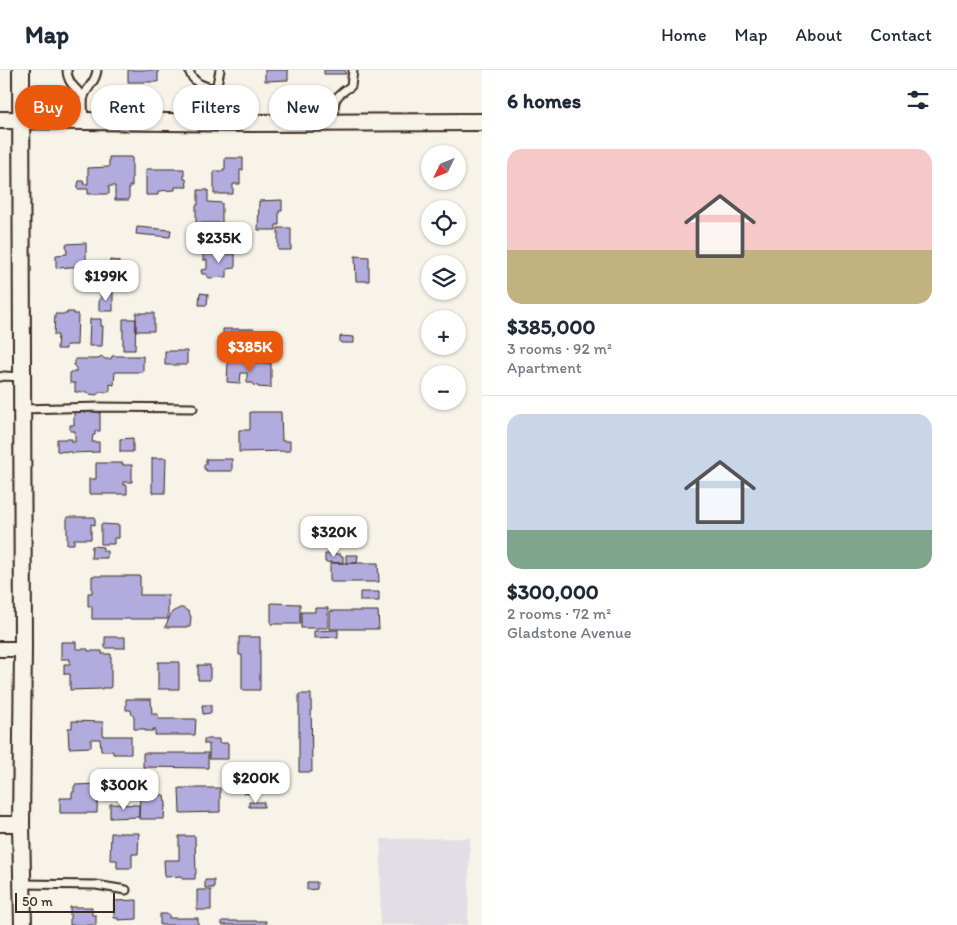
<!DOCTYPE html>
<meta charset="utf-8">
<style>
body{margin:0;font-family:Itim,sans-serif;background:#f2f2f3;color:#1f2937;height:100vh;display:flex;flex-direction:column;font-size:19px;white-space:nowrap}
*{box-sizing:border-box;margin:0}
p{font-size:16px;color:#747a83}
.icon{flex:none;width:28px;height:28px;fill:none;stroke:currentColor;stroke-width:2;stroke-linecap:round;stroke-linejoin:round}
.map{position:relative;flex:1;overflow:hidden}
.drawer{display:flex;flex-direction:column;background:#fff;width:475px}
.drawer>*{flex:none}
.guide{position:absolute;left:15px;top:15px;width:391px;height:45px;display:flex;gap:10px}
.needle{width:32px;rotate:227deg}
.tools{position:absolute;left:421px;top:75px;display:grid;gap:10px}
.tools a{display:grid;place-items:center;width:45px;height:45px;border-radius:50%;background:#fff;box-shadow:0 1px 4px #0004;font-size:25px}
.scale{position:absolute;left:15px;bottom:12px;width:100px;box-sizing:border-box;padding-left:5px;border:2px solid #3b2a1e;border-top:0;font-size:14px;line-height:18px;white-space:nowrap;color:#3b2a1e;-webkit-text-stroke:4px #f7f3e8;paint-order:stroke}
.price{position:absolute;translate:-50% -42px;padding:0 11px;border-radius:10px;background:#fff;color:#222;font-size:16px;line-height:32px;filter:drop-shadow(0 1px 2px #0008)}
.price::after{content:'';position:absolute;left:50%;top:30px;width:15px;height:11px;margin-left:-8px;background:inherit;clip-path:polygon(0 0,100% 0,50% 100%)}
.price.on{background:#ea580c;color:#fff}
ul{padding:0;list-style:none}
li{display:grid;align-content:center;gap:10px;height:265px;padding:0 25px}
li+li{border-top:1px solid #e0e1e3}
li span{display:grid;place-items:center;height:155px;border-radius:15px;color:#555}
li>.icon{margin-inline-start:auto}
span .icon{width:90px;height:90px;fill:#fffc;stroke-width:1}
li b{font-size:21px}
h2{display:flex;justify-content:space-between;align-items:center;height:60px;padding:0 25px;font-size:21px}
.chip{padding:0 18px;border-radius:22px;background:#fff;box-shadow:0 1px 4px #0004;font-size:18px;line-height:45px}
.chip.on{background:#ea580c;color:#fff}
header{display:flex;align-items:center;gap:30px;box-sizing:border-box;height:70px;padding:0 25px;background:#fff;border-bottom:1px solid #e0e1e3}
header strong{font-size:24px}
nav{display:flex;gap:28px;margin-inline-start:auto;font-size:18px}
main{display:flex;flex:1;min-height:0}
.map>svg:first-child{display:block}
.built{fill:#e2dee5}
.building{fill:#b1acdd;stroke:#3b2a1e}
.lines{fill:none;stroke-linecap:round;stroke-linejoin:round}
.service-casing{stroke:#3b2a1e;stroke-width:11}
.minor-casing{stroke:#3b2a1e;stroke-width:18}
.tertiary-casing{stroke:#3b2a1e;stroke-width:20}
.service{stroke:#f7f3e8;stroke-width:7}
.minor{stroke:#f7f3e8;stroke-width:14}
.tertiary{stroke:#f7f3e8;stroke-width:16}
</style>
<header>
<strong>Map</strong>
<nav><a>Home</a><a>Map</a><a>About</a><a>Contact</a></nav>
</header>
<main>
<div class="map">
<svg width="482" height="855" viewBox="0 0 482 855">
<rect width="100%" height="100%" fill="#f7f3e8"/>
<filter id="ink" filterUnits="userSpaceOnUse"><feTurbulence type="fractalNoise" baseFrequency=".02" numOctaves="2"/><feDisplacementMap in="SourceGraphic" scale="10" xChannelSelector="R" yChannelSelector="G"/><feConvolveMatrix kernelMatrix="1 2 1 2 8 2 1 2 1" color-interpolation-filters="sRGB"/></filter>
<g filter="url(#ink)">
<path class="built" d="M470 768 468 855H380L381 769Z"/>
<path class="building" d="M128 0H158V12H128Z
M265 0H288V10L265 11Z
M324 0H345L346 4H324Z
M109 87H132V116H129V130H115V116H109V124H88V119H77L79 111H84L83 114H88V98L109 97Z
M225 88H243V100H240V114H233V124H214V101H223V99H225Z
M146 99H184V109H186L187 117H175V120L158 121V125H146Z
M198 120H208V132L222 133V153H196V135H198Z
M282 130V141H279V155H276V160H258L259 131Z
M137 157 171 160 170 167 136 164Z
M278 158H291V180H278Z
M86 173V196L56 198V185L67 184 66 174Z
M220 179H227V184H235V198L227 199V207L210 208 207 207V204H202L201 200 207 199V190H203V184H220Z
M355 186 369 187V211H356Z
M110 190 119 191 118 200 109 199Z
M92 202H136V214L109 213V210H91Z
M101 222H113V241H99V229H101Z
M200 223 208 224 207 235H199Z
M67 242H74V244H78L77 275H66V279H57L58 265H54L55 244H67Z
M136 243H154V261H136Z
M90 249H101V256H103L102 276H89Z
M123 249H136L135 280H123Z
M223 259H254L255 273 223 275Z
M341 266 354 267V273H341L340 272V267Z
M165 281H187V295H165Z
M101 286 105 289H111L112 286H143V302H115L114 315 110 314V319L109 322H99V323L96 325 90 324 86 322H75V313H70V302H76V298L74 296 75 289H98Z
M228 291 271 293V318L258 317V316L253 315V313H247V303H241L240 313 227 312Z
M74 341 100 342V361H95V365H93L92 372H99V382L71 383V382L57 381V369H72V372H75V361H70V355H74Z
M250 342H281L282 371H290V381L239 382V360H250Z
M133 368V382H120V369Z
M152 388H166L165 423H152Z
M206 389H232V401H206V399H204V394H206Z
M96 393H123V395H132V412H123V415H127V424H89V409H96Z
M67 447H95V455L91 454V469H74V474H67Z
M101 454 119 455V468H114V474H101Z
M92 476 103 477V481H107V488H91Z
M325 484H340V486H343V493L325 492Z
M346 485H358L357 493H346Z
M330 493H378L379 512H330Z
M92 506H140V525H168V549H92V536H88V523H92Z
M360 522H379V531H360Z
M271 533 300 534V554H271Z
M180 538H183L189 542 191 547 190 557H165L172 542Z
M315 538H328V558H301V542H315Z
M330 541H378L379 559H330Z
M338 560V567L314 568V561Z
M105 567H125V578H105Z
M239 567H260V620H242V585H239Z
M61 572H76V579H88V581H102V584H111V618H102V619L70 620V604H64V594H70V589H61Z
M158 592H179V619H158Z
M198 595H210V610H198Z
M299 624H311L312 702H299Z
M126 629H151L152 644H158V649H196L195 665H155V659H153V661H145V659H134V647L132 645 131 640H126Z
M202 635H211V643L203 644Z
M72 651 103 652V666H131V684H113V681H101L100 669H91V677L69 678 68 658H72Z
M204 669H219V673H228V689H209V674H204Z
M143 683H208V698L143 697Z
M243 706H252V724L243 723Z
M98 714 97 743H60V728H72V722H74V717L75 715Z
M179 718H220V742L180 743Z
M140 724 164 725 165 732H166V736H165L164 749H139Z
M249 732H264V737H249Z
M110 734 139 735V747L110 748Z
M111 763H139L138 784H132V798H117V790H110Z
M179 766H195L196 804H195V809H182V806L165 807 164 790H179Z
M205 810H214V818H205Z
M307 812H317V819L307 820Z
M197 820H211V840H197Z
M137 830V849L118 850V848H114V831Z
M70 837H92V845H96V855H70Z
M160 844H169V848H198V855H160Z
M222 851H266V855H222Z"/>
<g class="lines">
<defs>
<path id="service" d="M67 0C67 12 76 19 84 27
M189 0C193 14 204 16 216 19
M84 51C84 44 82 32 84 26 88 16 96 12 97 0
M217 52 216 19 220 0
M333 52C335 30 331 29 351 16L353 0
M0 307 4 306 21 307
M22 339 101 337 193 338
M22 814 96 815 126 820"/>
<path id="minor" d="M0 579H23
M0 754H21"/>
<path id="tertiary" d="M21 0 23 579 21 754 23 855
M0 50 252 53 482 52"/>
</defs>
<use href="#service" class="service-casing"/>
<use href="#minor" class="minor-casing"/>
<use href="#tertiary" class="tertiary-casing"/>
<use href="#service" class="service"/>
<use href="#minor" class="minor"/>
<use href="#tertiary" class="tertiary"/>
</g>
</g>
</svg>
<div class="tools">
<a><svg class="needle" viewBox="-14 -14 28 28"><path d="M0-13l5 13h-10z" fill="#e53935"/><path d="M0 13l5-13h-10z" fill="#747a83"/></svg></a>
<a><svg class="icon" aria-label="locate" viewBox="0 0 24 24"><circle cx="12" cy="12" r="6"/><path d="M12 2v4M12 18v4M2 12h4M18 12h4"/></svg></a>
<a><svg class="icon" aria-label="layers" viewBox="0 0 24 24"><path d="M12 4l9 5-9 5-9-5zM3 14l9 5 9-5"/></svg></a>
<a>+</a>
<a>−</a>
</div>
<div class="scale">50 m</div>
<b class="price" style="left:219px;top:194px">$235K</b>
<b class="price" style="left:106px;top:232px">$199K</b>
<b class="price on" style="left:250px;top:303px">$385K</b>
<b class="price" style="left:334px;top:488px">$320K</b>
<b class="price" style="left:256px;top:734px">$200K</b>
<b class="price" style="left:124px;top:741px">$300K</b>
<div class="guide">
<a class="chip on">Buy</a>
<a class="chip">Rent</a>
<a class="chip">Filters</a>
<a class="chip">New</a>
</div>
</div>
<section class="drawer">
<h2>6 homes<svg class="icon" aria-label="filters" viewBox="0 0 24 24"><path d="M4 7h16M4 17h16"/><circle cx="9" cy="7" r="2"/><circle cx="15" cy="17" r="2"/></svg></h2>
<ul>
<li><span style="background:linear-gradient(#f6c9c9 65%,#c2b280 0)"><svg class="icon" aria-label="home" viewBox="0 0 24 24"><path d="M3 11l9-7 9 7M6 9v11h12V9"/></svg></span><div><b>$385,000</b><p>3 rooms · 92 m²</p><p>Apartment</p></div></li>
<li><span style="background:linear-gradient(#c9d6e8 75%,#7fa58c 0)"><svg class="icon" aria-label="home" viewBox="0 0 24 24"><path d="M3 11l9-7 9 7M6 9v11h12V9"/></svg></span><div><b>$300,000</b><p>2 rooms · 72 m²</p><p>Gladstone Avenue</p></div></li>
</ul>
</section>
</main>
